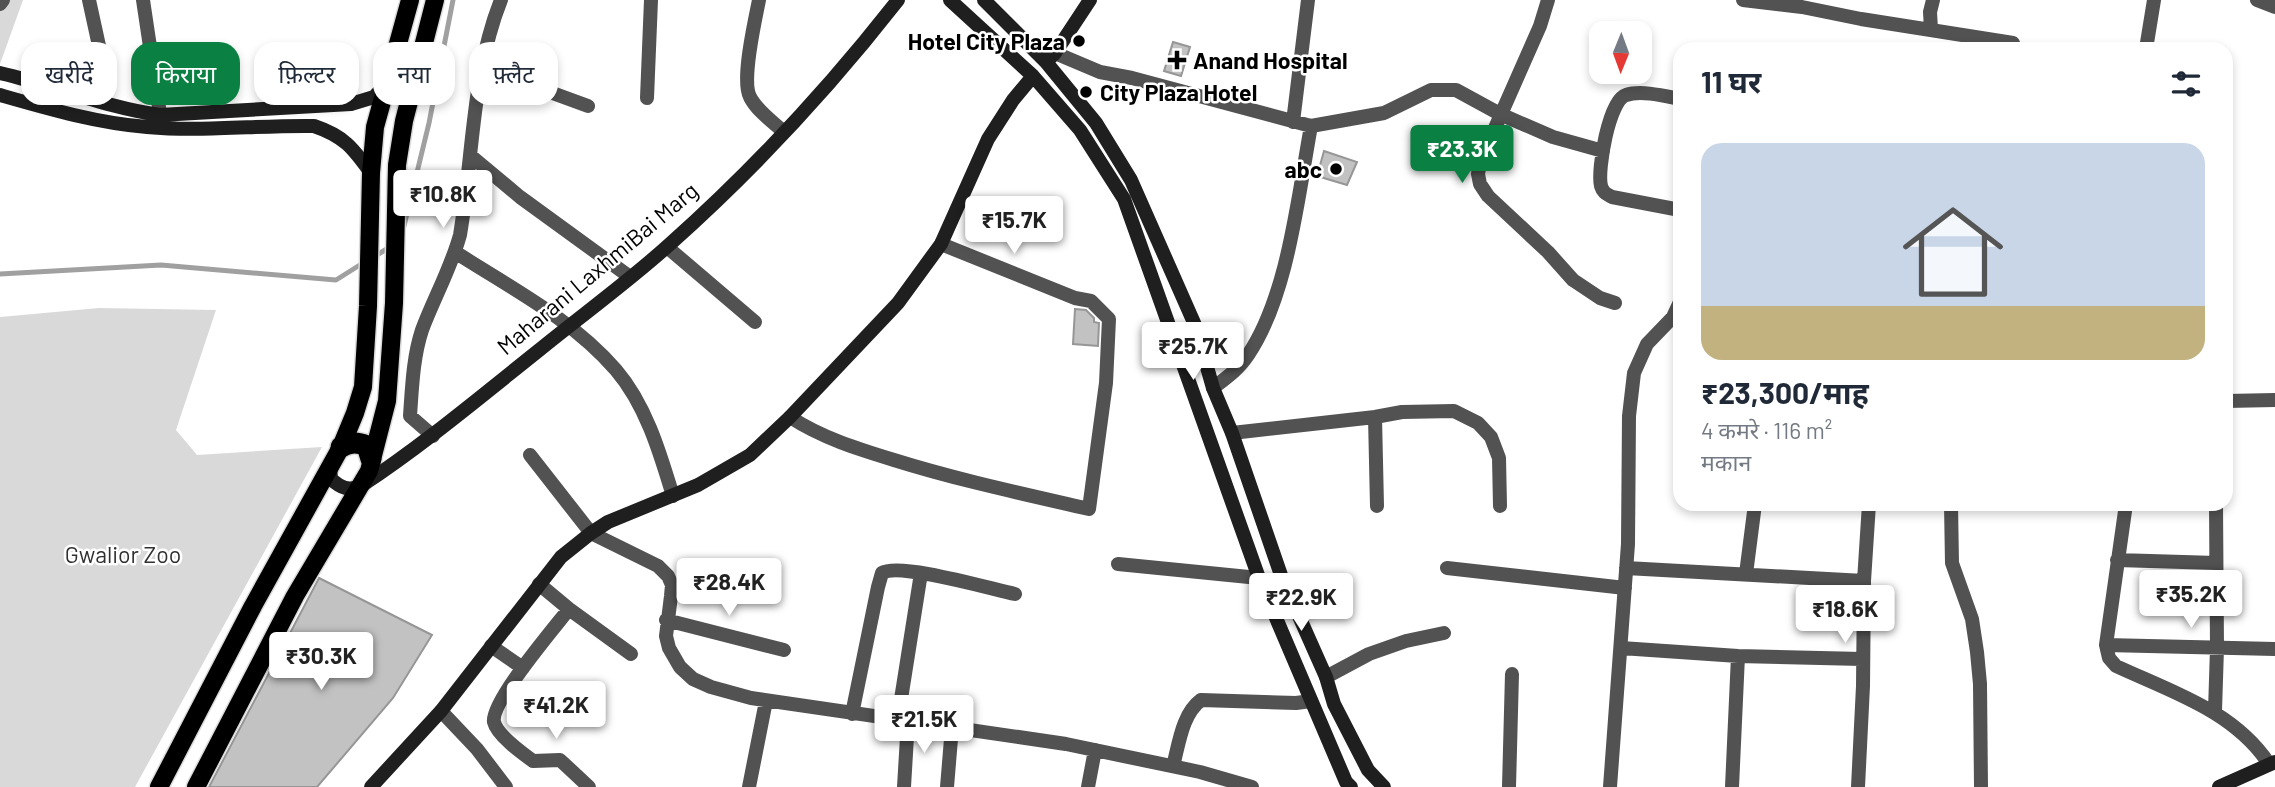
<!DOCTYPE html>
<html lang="hi">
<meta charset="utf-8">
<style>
body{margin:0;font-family:Barlow,"Noto Sans Devanagari",sans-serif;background:#f2f2f3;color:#1f2937;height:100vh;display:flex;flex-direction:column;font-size:26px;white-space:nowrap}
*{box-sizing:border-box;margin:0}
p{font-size:23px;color:#747a83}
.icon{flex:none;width:38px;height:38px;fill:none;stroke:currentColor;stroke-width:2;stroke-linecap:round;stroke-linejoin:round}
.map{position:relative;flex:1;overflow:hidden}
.panel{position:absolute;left:1673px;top:42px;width:560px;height:469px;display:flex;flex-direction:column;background:#fff;border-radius:21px;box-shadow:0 4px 10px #0003}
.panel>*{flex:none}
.banner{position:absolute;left:21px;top:42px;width:665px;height:63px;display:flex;gap:14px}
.needle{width:46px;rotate:181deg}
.fabs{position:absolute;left:1589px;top:21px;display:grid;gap:14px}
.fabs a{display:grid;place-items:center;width:63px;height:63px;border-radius:14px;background:#fff;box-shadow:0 4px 10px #0003;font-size:35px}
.price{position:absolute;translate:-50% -60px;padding:0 16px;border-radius:7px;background:#fff;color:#222;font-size:23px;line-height:46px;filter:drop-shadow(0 2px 4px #0008)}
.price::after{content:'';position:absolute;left:50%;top:42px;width:21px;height:16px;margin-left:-10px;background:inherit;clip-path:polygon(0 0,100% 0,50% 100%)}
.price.on{background:#0b8043;color:#fff}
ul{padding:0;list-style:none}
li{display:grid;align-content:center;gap:14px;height:371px;padding:0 28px}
li span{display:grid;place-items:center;height:217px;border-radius:21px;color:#555}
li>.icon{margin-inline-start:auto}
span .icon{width:126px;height:126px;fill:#fffc;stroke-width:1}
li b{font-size:30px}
h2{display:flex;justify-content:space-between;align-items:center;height:84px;padding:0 28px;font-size:30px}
.chip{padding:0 24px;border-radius:21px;background:#fff;box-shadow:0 4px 10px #0003;font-size:24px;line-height:63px}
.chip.on{background:#0b8043;color:#fff}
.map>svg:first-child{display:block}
.green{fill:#d9d9d9}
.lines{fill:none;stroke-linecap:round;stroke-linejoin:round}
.stream{stroke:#a0a0a0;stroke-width:5}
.building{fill:#c2c2c2;stroke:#969696;stroke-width:2}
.primary-casing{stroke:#dbdbdb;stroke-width:21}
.highway-casing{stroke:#dbdbdb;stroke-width:24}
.street{stroke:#525252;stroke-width:14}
.secondary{stroke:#1f1f1f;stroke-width:14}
.primary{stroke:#000;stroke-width:18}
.highway{stroke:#000;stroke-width:21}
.poi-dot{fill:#000;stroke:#fff;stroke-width:2.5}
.labels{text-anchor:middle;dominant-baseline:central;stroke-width:5;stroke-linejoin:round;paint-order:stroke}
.poi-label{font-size:23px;font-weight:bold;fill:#000;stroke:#fff;text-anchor:end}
.street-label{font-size:23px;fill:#000;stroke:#fff}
.park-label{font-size:23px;fill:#303030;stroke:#fff}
</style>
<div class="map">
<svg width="2275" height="787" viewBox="0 0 2275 787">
<rect width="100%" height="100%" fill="#fff"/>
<path class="green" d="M0 0H23L0 64Z
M99 308 216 310 176 430 197 455 322 447 135 787H0V317Z"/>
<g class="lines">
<path class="stream" d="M403 230 429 123 453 0
M372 258 390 247
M0 274 161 265 336 280 363 263"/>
</g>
<path class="building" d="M1173 42 1190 47 1181 76 1164 71Z
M1324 151 1357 162 1347 185 1317 176Z
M1075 309 1086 310 1094 318V322L1099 323 1098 346 1073 344Z
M319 578 432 635 393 698 317 787H209Z"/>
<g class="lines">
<defs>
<path id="primary" d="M159 787 253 606 341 447 355 413 363 387 368 306 371 173 375 127 410 0
M196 787 295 596 369 471 387 401 394 303 397 165 404 121 435 0"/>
<path id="highway" d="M341 447C351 442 357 442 367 446L371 459"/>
</defs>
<use href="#primary" class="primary-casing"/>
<use href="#highway" class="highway-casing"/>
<path class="street" d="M89 0 101 55
M143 0 162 127
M759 0C755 21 741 80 750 97 757 111 773 122 784 132
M1548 0 1540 26 1480 162 1478 174 1480 184 1488 196 1548 252 1573 280 1600 298 1615 303
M1743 0 1802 7 1861 19 2013 43
M2257 0 2275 7
M0 4 3 0
M1931 29 1930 12 1933 0
M2146 49 2154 0
M1055 53 1100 72 1132 78 1311 126 1384 113 1431 90H1456L1500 114 1553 137 1603 151
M483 64 517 80 588 106
M647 98 651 0
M1680 99C1665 96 1641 90 1626 95 1609 100 1597 170 1601 186 1603 193 1607 194 1612 197L1680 210
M1293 122 1308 0
M471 156 520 197 630 277
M667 247 755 322
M455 252C511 288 572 319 616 370 646 405 660 453 673 496
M1213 388C1226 378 1239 369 1248 355 1288 296 1298 196 1311 126
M2226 401 2275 400
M790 417C822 438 858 449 894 460 958 480 1024 494 1089 509L1106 383 1109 319 1091 301 1075 298 941 244
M1375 417 1377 506
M1232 433 1375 417 1402 412 1454 411 1478 423 1491 437 1499 458 1500 506
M433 436 410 416C412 388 413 357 422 330 434 298 451 268 460 235 473 158 472 72 501 0
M530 455 591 533 658 566 668 576 672 585 671 596 666 636 669 648 680 667 693 679 711 687 751 698 1066 744 1200 772 1252 787
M1951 504 1952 563 1972 619 1977 652 1980 684 1981 787
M2126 504 2106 645 2109 658 2116 666C2172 692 2234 711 2269 764
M2117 560 2216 563
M1118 564 1259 578
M1447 568 1625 588
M1626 568 1864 581
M1746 574 1755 504
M539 584 569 609 631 654
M569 609C555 627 490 703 494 722 497 735 522 753 533 761L560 760 589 787
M666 620 784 650
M2106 645 2275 649
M491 646 523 668
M1621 648 1738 656 1862 659
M1326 677 1369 654 1406 641 1444 633
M441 711 477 749 506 787
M2215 711 2217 648 2216 504
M852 714 878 587 882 573C899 562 991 589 1015 594
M898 718 921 573
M1173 766C1179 744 1182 714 1201 700L1296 703 1311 701
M749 787 766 701
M904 787 908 720
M947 787 952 727
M1088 787 1095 750
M1509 787 1512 674
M1610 787 1628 544 1629 416 1634 373 1647 344 1673 317 1680 302
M1732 787 1738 656
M1858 787 1863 686 1864 581 1869 504"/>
<path class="secondary" d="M950 0 1033 76 1080 130 1124 199 1259 578 1346 782 1351 787
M984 0 1046 62 1096 123 1131 180 1195 325 1213 388 1232 433 1282 578 1326 677 1334 704 1368 770 1384 787
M1046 62 1055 53 1090 0
M0 73C54 85 106 108 160 115L351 104 374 97 388 82
M0 95C49 109 97 123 147 127 203 132 258 125 314 126 344 136 353 148 371 173
M330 468 331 479C341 488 348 491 361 486 423 445 479 398 538 351 582 315 628 282 670 244 753 170 830 87 898 0
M371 787 441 711 561 557 591 533 608 522 698 485 750 455 790 417 898 303 941 244 988 139 1013 100 1033 76
M2219 787 2275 762"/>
<use href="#primary" class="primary"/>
<use href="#highway" class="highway"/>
</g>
<g class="poi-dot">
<circle cx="1079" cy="41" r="7"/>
<path d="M1173.5 49.5h7v7h7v7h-7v7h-7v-7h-7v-7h7z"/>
<circle cx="1086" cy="92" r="7"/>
<circle cx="1336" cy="169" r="7"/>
</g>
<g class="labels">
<g class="poi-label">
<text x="1065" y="41">Hotel City Plaza</text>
<text x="1193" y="60" text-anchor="start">Anand Hospital</text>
<text x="1100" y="92" text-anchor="start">City Plaza Hotel</text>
<text x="1322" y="169">abc</text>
</g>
<g class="street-label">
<text transform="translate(597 268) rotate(-40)">Maharani LaxhmiBai Marg</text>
</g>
<g class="park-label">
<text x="123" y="554">Gwalior Zoo</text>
</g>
</g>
</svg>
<div class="fabs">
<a><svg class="needle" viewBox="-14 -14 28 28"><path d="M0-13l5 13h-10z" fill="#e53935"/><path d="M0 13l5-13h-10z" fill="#747a83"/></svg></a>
</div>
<b class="price on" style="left:1462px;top:185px">₹23.3K</b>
<b class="price" style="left:443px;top:230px">₹10.8K</b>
<b class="price" style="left:1014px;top:256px">₹15.7K</b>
<b class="price" style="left:1193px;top:382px">₹25.7K</b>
<b class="price" style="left:729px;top:618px">₹28.4K</b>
<b class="price" style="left:2191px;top:630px">₹35.2K</b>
<b class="price" style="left:1301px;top:633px">₹22.9K</b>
<b class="price" style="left:1845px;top:645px">₹18.6K</b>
<b class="price" style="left:321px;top:692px">₹30.3K</b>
<b class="price" style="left:556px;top:741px">₹41.2K</b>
<b class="price" style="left:924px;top:755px">₹21.5K</b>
<div class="banner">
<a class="chip">खरीदें</a>
<a class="chip on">किराया</a>
<a class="chip">फ़िल्टर</a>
<a class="chip">नया</a>
<a class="chip">फ़्लैट</a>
</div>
<section class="panel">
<h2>11 घर<svg class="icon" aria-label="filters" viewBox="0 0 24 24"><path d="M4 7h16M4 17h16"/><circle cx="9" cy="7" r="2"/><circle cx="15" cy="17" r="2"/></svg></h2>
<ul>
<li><span style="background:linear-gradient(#c9d6e8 75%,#c2b280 0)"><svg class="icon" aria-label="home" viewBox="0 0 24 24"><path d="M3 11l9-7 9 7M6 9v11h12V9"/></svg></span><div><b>₹23,300/माह</b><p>4 कमरे · 116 m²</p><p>मकान</p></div></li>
</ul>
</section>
</div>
